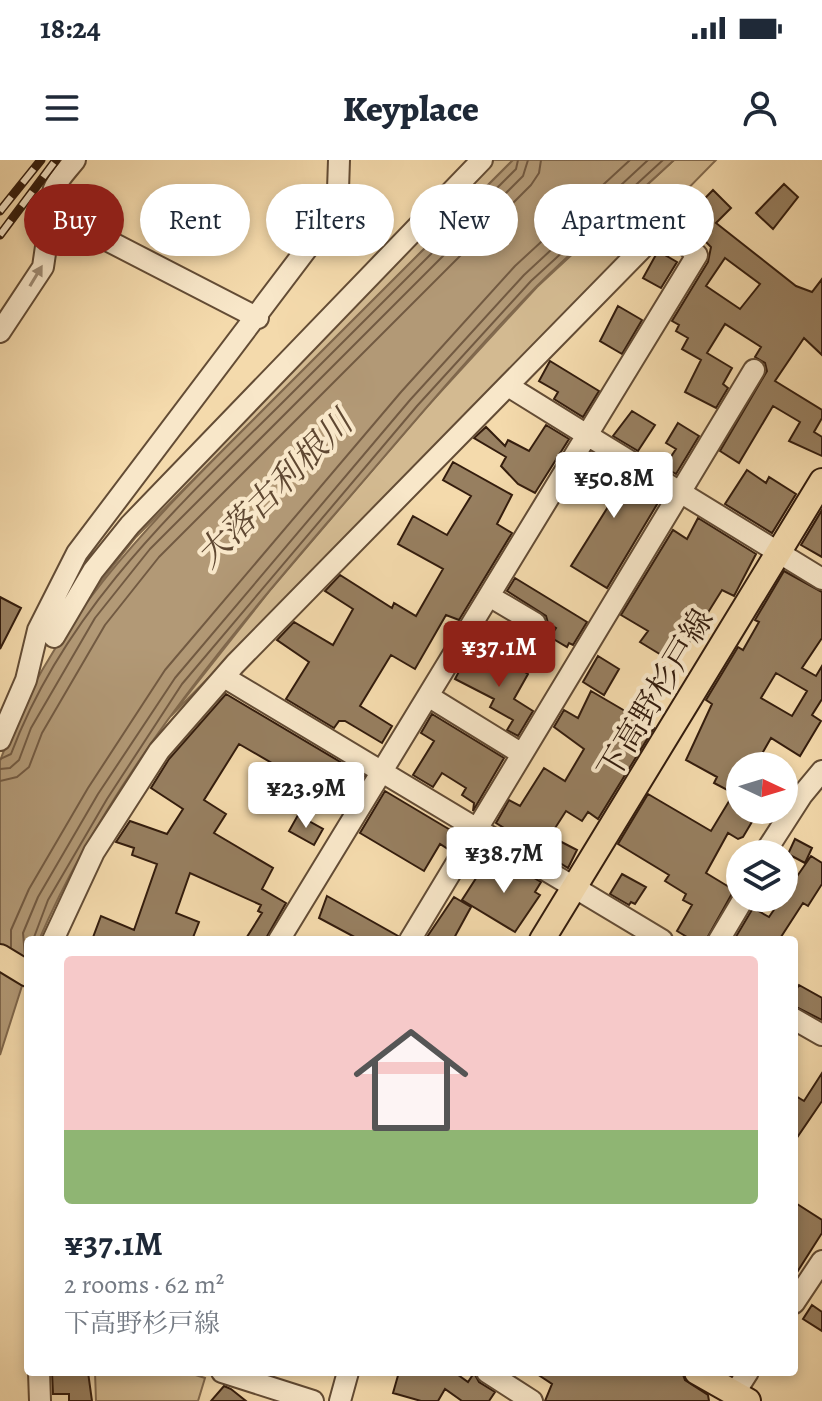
<!DOCTYPE html>
<meta charset="utf-8">
<style>
body{margin:0;font-family:Alegreya,"Noto Serif JP",serif;background:#f2f2f3;color:#1f2937;height:100vh;display:flex;flex-direction:column;font-size:30px;white-space:nowrap}
*{box-sizing:border-box;margin:0}
p{font-size:26px;color:#747a83}
.icon{flex:none;width:44px;height:44px;fill:none;stroke:currentColor;stroke-width:2;stroke-linecap:round;stroke-linejoin:round}
.map{position:relative;flex:1;overflow:hidden}
.panel{position:absolute;left:24px;top:776px;width:774px;height:440px;display:flex;flex-direction:column;background:#fff;border-radius:8px;box-shadow:0 4px 12px #0003}
.panel>*{flex:none}
.banner{position:absolute;left:24px;top:24px;width:774px;height:72px;display:flex;gap:16px}
.needle{width:52px;rotate:94deg}
.controls{position:absolute;left:726px;top:592px;display:grid;gap:16px}
.controls a{display:grid;place-items:center;width:72px;height:72px;border-radius:50%;background:#fff;box-shadow:0 4px 12px #0003;font-size:40px}
.price{position:absolute;translate:-50% -68px;padding:0 18px;border-radius:8px;background:#fff;color:#222;font-size:26px;line-height:52px;filter:drop-shadow(0 2px 4px #0008)}
.price::after{content:'';position:absolute;left:50%;top:48px;width:24px;height:18px;margin-left:-12px;background:inherit;clip-path:polygon(0 0,100% 0,50% 100%)}
.price.current{background:#8f2418;color:#fff}
ul{padding:0;list-style:none}
li{display:grid;align-content:center;gap:16px;height:424px;padding:0 40px}
li span{display:grid;place-items:center;height:248px;border-radius:8px;color:#555}
li>.icon{margin-inline-start:auto}
span .icon{width:144px;height:144px;fill:#fffc;stroke-width:1}
li b{font-size:34px}
.tag{padding:0 28px;border-radius:36px;background:#fff;box-shadow:0 4px 12px #0003;font-size:28px;line-height:72px}
.tag.current{background:#8f2418;color:#fff}
.status{display:flex;justify-content:space-between;align-items:center;height:56px;padding:0 40px;background:#fff;direction:ltr}
.status svg{height:22px;fill:currentColor}
header{display:flex;justify-content:space-between;align-items:center;height:104px;padding:0 40px;background:#fff;font-size:36px;font-weight:800}
.map>svg:first-child{display:block}
.green{fill:#d3ba91;stroke:#836b4f;stroke-width:2}
.water{fill:#b29976;stroke:#7f674c;stroke-width:2}
.lines{fill:none;stroke-linecap:round;stroke-linejoin:round}
.shore{stroke:#725a42;stroke-width:2}
.building{fill:#977f60;stroke:#331c0d;stroke-width:2;fill-rule:evenodd}
.minor-casing{stroke:#634c35;stroke-width:24}
.major-casing{stroke:#331c0d;stroke-width:28}
.minor{stroke:#f8e7c9;stroke-width:20}
.major{stroke:#f4daac;stroke-width:24}
.rail-casing{stroke:#331c0d;stroke-width:9}
.rail{stroke:#f8e7c9;stroke-width:6;stroke-dasharray:18;stroke-linecap:butt}
.oneway{fill:#9f8c74}
.labels{text-anchor:middle;dominant-baseline:central;stroke-width:8;stroke-linejoin:round;paint-order:stroke}
.street-label{font-size:32px;fill:#331c0d;stroke:#f8e7c9}
.water-label{font-size:34px;font-style:italic;fill:#5f4832;stroke:#f8e7c9}
</style>
<div class="status"><b>18:24</b><svg viewBox="0 0 49 12"><path d="M0 12V9h3v3zM5 12V6h3v6zM10 12V3h3v9zM15 12V0h3v12zM26 1h20v11H26zM47 4h2v5h-2z"/></svg></div>
<header><svg class="icon" aria-label="menu" viewBox="0 0 24 24"><path d="M4 6h16M4 12h16M4 18h16"/></svg>Keyplace<svg class="icon" aria-label="person" viewBox="0 0 24 24"><circle cx="12" cy="8" r="4"/><path d="M4 21q1-7 8-7t8 7"/></svg></header>
<div class="map">
<svg width="822" height="1241" viewBox="0 0 822 1241">
<rect width="100%" height="100%" fill="#f4daac"/>
<filter id="stains"><feTurbulence type="fractalNoise" baseFrequency=".0025" numOctaves="4"/><feColorMatrix values="0 0 0 0 .2 0 0 0 0 .09 0 0 0 0 .02 0 0 0 .5 -.17"/></filter>
<radialGradient id="worn" r=".72"><stop offset=".6" stop-color="#630" stop-opacity="0"/><stop offset="1" stop-color="#630" stop-opacity=".3"/></radialGradient>
<path class="green" d="M493 0H513L136 377 80 448 128 375Z
M674 0H716L171 556 271 429 423 251 537 127Z
M95 1212H186L205 1218 198 1241H96Z"/>
<path class="water" d="M513 0H674C629 42 580 83 536 127 463 202 396 284 327 363 218 490 106 624 39 780H28V807L0 895V601C53 452 164 350 272 241 353 161 433 80 513 0Z"/>
<g class="lines">
<path class="shore" d="M0 599 11 594C64 452 174 350 279 246 358 167 437 88 516 9L518 0
M0 609 10 608 19 600 31 568 95 458 150 389 523 16 528 0
M0 621 17 617 29 607 42 573 105 465 159 397 531 25 539 13 541 0
M33 780 48 740 107 639 182 524 417 246 531 121 663 0
M11 787V770L29 729 88 628 165 510 401 232 515 106 630 0
M25 796 23 773 38 737 98 634 175 518 410 240 524 115 648 0"/>
</g>
<path class="building" d="M784 24 798 37 773 69 756 53Z
M713 30 731 48 716 63 796 126 812 132 822 119V195L804 178 775 221 822 250V258L814 272 822 277V296L789 281 800 262 773 246 739 303 720 291 767 211 765 203 755 197 761 187 725 164 707 193 732 208 723 224 728 228 716 248 685 232 701 200 682 189 688 178 676 171 679 165 672 161 708 102 711 87 684 60ZM725 98 760 124 740 149 706 126Z
M658 91 677 102 661 128 643 118Z
M618 146 642 160 622 194 600 181Z
M550 201 599 231 583 257 554 239 558 232 539 221Z
M632 251 655 265 638 291 613 276Z
M678 263 699 276 676 314 664 307 676 289 666 283Z
M546 265 569 279 535 333 518 324 501 306 506 297 474 278 486 267 505 286 508 280 529 291Z
M591 293 662 336 607 428 571 406 611 342 585 325 589 319 579 312Z
M453 302 512 335 497 364 512 373 459 460 446 455 415 509 391 495 360 546 392 566 382 583 345 561H339L334 568 286 539 309 502 277 480 294 462 333 485 353 449 325 431 340 415 392 448 394 443 416 456 443 409 398 384 413 356 447 375 471 336 443 320Z
M747 310 766 323 769 317 796 334 772 373 725 344Z
M822 350V397L801 385Z
M698 358 756 394 734 436 722 430 676 504 640 482 648 471 621 455 673 370 687 379Z
M784 411 822 432V478L802 508 816 516 822 506V539L812 555 821 561 800 596 771 578 755 606H740V620L733 633 714 623 717 617 686 600 712 544 706 540 738 487 743 490 759 462 755 460ZM776 513 807 531 792 556 761 538Z
M515 418 587 462 573 485 569 483 567 487 550 477 556 468 548 463 546 456 507 431Z
M0 437 21 448 0 489Z
M496 495 528 514 514 539 533 551 518 576 507 570 513 560 490 547 494 539 455 519 465 500 486 511Z
M598 496 619 509 604 535 583 522Z
M591 531 654 568 598 659 588 652 582 661 566 651 550 676 577 690 568 708 496 663 509 640 520 646 544 608 565 621 584 589 554 567 564 550 578 558Z
M226 534 364 616 346 646 239 584 204 640 226 654 214 673 273 708 262 729 286 743 265 780H245L262 753 258 751 261 745 190 713 176 753 199 762 192 780H92L101 756 134 770 157 704 132 695 134 688 116 682 130 661 167 674 183 649 151 628 169 599Z
M432 554 504 598 473 651 474 643 462 635 466 628 442 613 433 627 413 615 434 581 421 573Z
M740 623V650H759L743 677 738 679 728 673 706 713 734 730 706 780H692L677 771 692 745 683 740 686 734 665 721 669 715 618 684 648 634 711 671Z
M385 631 457 674 448 689 440 684 424 711 360 673Z
M298 655 323 669 314 685 289 671Z
M795 679 812 688 805 703 788 694Z
M811 696 822 703V724L808 746 803 743 779 780H734L753 748 769 757Z
M505 701 541 722 535 732 540 735 515 772 462 740 480 712 487 716 493 706 499 710Z
M622 714 646 727 635 744 631 742 629 745 610 734Z
M327 736 398 776 397 780H360L319 758Z
M454 737 471 747 453 780H425Z
M799 825 822 838V860L794 846V833Z
M822 913V941L794 982V935L804 941Z
M794 1042 822 1060V1073L794 1117Z
M812 1145 822 1152V1171L803 1159Z
M52 1212H88L92 1241H69V1234H53Z
M399 1212H454L468 1222 474 1213 479 1222 495 1232 489 1241H462L445 1229 438 1241H421L393 1233Z
M534 1212H682L685 1220 708 1235 709 1241H545L552 1224Z
M224 1226 231 1229 246 1241H211Z"/>
<g class="lines">
<defs>
<path id="minor" d="M75 0C60 19 43 32 58 55L258 158
M0 172 43 107 48 73 58 55
M489 436 535 463
M54 477 93 411 130 365 482 0
M224 517 662 780
M428 536 522 594
M0 580 26 520 38 470 77 393 318 74 338 30 339 0
M764 694 802 635 822 611
M53 780 94 692 159 591 235 504 665 65 697 95 587 275 508 226
M279 780 587 275 822 419
M410 780 754 210
M719 780 744 738
M794 859 822 875
M794 1143 822 1101
M39 1212 40 1241
M222 1212 313 1241
M487 1212 532 1241
M734 1234 748 1212
M340 1241 348 1212"/>
<path id="major" d="M542 780 822 321
M0 797 28 814
M697 1212 748 1241"/>
</defs>
<use href="#minor" class="minor-casing"/>
<use href="#major" class="major-casing"/>
<use href="#minor" class="minor"/>
<use href="#major" class="major"/>
<defs>
<path id="rail" d="M0 51 41 0
M0 75 56 0"/>
</defs>
<use href="#rail" class="rail-casing"/>
<use href="#rail" class="rail"/>
</g>
<defs><path id="oneway-solid" d="M-6-.8H1V-3.2L6.5 0L1 3.2V.8H-6Z" transform="scale(2)"/></defs>
<use class="oneway" href="#oneway-solid" transform="translate(36 116) rotate(-59)"/>
<g class="labels">
<g class="street-label">
<text transform="translate(655 534) rotate(-59)">下高野杉戸線</text>
</g>
<g class="water-label">
<text transform="translate(274 329) rotate(-45)">大落古利根川</text>
</g>
</g>
<rect width="100%" height="100%" filter="url(#stains)"/>
<rect width="100%" height="100%" fill="url(#worn)"/>
</svg>
<div class="controls">
<a><svg class="needle" viewBox="-14 -14 28 28"><path d="M0-13l5 13h-10z" fill="#e53935"/><path d="M0 13l5-13h-10z" fill="#747a83"/></svg></a>
<a><svg class="icon" aria-label="layers" viewBox="0 0 24 24"><path d="M12 4l9 5-9 5-9-5zM3 14l9 5 9-5"/></svg></a>
</div>
<b class="price" style="left:614px;top:360px">¥50.8M</b>
<b class="price current" style="left:499px;top:529px">¥37.1M</b>
<b class="price" style="left:306px;top:670px">¥23.9M</b>
<b class="price" style="left:504px;top:735px">¥38.7M</b>
<div class="banner">
<a class="tag current">Buy</a>
<a class="tag">Rent</a>
<a class="tag">Filters</a>
<a class="tag">New</a>
<a class="tag">Apartment</a>
</div>
<section class="panel">
<ul>
<li><span style="background:linear-gradient(#f6c9c9 70%,#8fb573 0)"><svg class="icon" aria-label="home" viewBox="0 0 24 24"><path d="M3 11l9-7 9 7M6 9v11h12V9"/></svg></span><div><b>¥37.1M</b><p>2 rooms · 62 m²</p><p>下高野杉戸線</p></div></li>
</ul>
</section>
</div>
